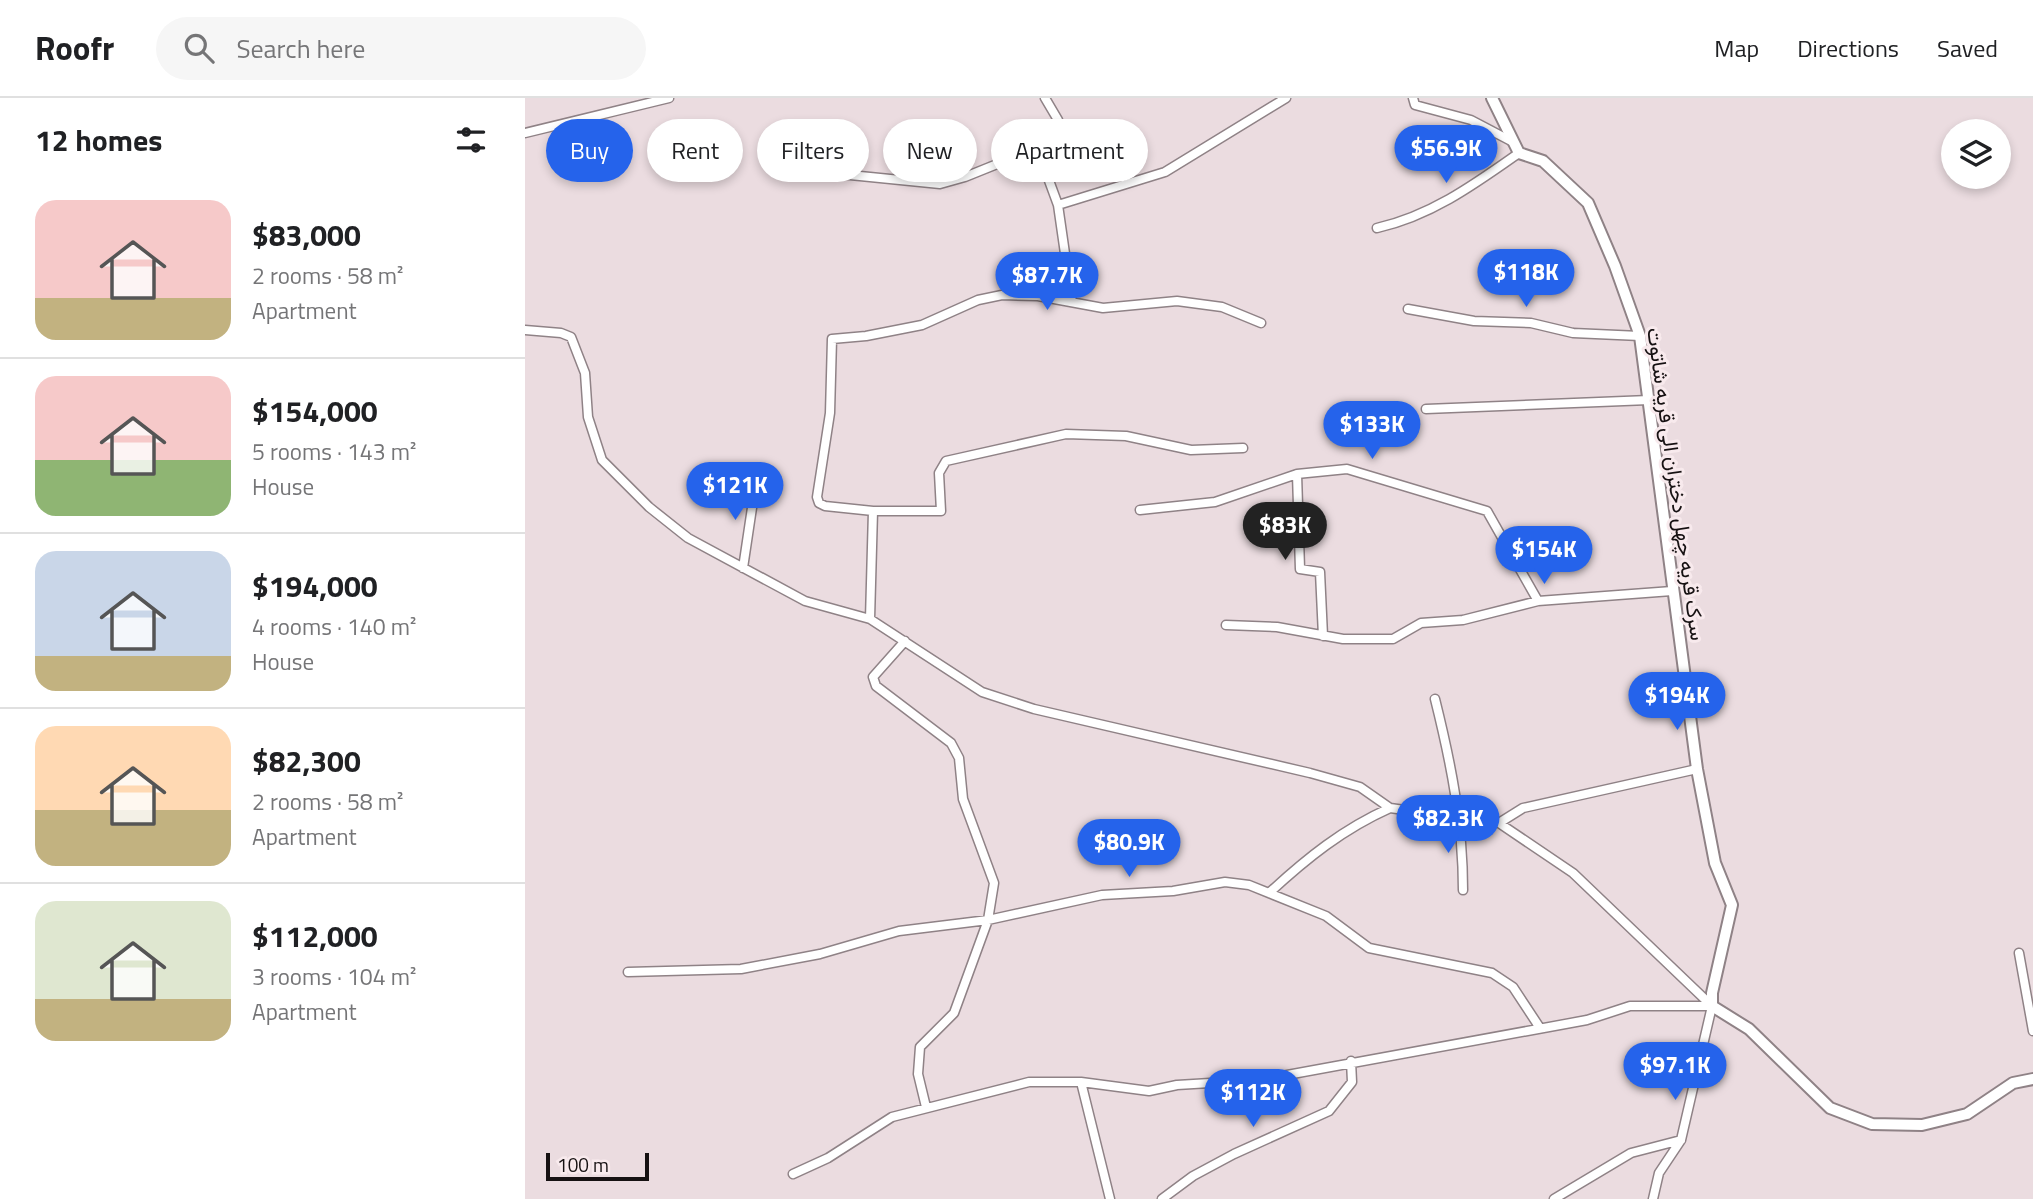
<!DOCTYPE html>
<meta charset="utf-8">
<style>
body{margin:0;font-family:"Titillium Web",Vazirmatn,sans-serif;background:#f6f6f6;color:#202124;height:100vh;display:flex;flex-direction:column;font-size:26px;white-space:nowrap}
*{box-sizing:border-box;margin:0}
p{font-size:23px;color:#757577}
.icon{flex:none;width:38px;height:38px;fill:none;stroke:currentColor;stroke-width:2;stroke-linecap:round;stroke-linejoin:round}
.map{position:relative;flex:1;overflow:hidden}
.side{display:flex;flex-direction:column;background:#fff;width:525px}
.side>*{flex:none}
.hud{position:absolute;left:21px;top:21px;width:665px;height:63px;display:flex;gap:14px}
.tools{position:absolute;left:1416px;top:21px;display:grid;gap:14px}
.tools a{display:grid;place-items:center;width:70px;height:70px;border-radius:50%;background:#fff;box-shadow:0 4px 10px #0003;font-size:35px}
.scale{position:absolute;left:21px;bottom:18px;width:103px;box-sizing:border-box;padding-left:7px;border:4px solid #161112;border-top:0;font-size:19px;line-height:24px;white-space:nowrap;color:#161112;-webkit-text-stroke:5px #f8eaed;paint-order:stroke}
.price{position:absolute;translate:-50% -60px;padding:0 16px;border-radius:24px;background:#2563eb;color:#fff;font-size:23px;line-height:46px;filter:drop-shadow(0 2px 4px #0008)}
.price::after{content:'';position:absolute;left:50%;top:42px;width:21px;height:16px;margin-left:-10px;background:inherit;clip-path:polygon(0 0,100% 0,50% 100%)}
.price.current{background:#222;color:#fff}
ul{padding:0;list-style:none}
li{display:flex;align-items:center;gap:21px;height:175px;padding:0 35px}
li+li{border-top:2px solid #e0e0e0}
li span{display:grid;place-items:center;flex:none;width:196px;height:140px;border-radius:21px;color:#555}
li>.icon{margin-inline-start:auto}
span .icon{width:84px;height:84px;fill:#fffc;stroke-width:1}
li b{font-size:30px}
h2{display:flex;justify-content:space-between;align-items:center;height:84px;padding:0 35px;font-size:30px}
.chip{padding:0 24px;border-radius:32px;background:#fff;box-shadow:0 4px 10px #0003;font-size:24px;line-height:63px}
.chip.current{background:#2563eb;color:#fff}
header{display:flex;align-items:center;gap:42px;box-sizing:border-box;height:98px;padding:0 35px;background:#fff;border-bottom:2px solid #e0e0e0}
header strong{font-size:33px}
nav{display:flex;gap:38px;margin-inline-start:auto;font-size:24px}
.search{width:490px;height:63px;background:#f6f6f6;display:flex;align-items:center;gap:18px;box-sizing:border-box;padding:0 24px;border-radius:38px;color:#757577;font-size:26px}
main{display:flex;flex:1;min-height:0}
.map>svg:first-child{display:block}
.lines{fill:none;stroke-linecap:round;stroke-linejoin:round}
.street-casing{stroke:#8f8286;stroke-width:11}
.secondary-casing{stroke:#8f8286;stroke-width:14}
.street{stroke:#fff;stroke-width:8}
.secondary{stroke:#fff;stroke-width:10}
.labels{text-anchor:middle;dominant-baseline:central;stroke-width:6;stroke-linejoin:round;paint-order:stroke}
.street-label{font-size:21px;fill:#161112;stroke:#f8eaed}
</style>
<header>
<strong>Roofr</strong>
<div class="search"><svg class="icon" aria-label="search" viewBox="0 0 24 24"><circle cx="10" cy="10" r="6"/><path d="M15 15l6 6"/></svg>Search here</div>
<nav><a>Map</a><a>Directions</a><a>Saved</a></nav>
</header>
<main>
<section class="side">
<h2>12 homes<svg class="icon" aria-label="filters" viewBox="0 0 24 24"><path d="M4 7h16M4 17h16"/><circle cx="9" cy="7" r="2"/><circle cx="15" cy="17" r="2"/></svg></h2>
<ul>
<li><span style="background:linear-gradient(#f6c9c9 70%,#c2b280 0)"><svg class="icon" aria-label="home" viewBox="0 0 24 24"><path d="M3 11l9-7 9 7M6 9v11h12V9"/></svg></span><div><b>$83,000</b><p>2 rooms · 58 m²</p><p>Apartment</p></div></li>
<li><span style="background:linear-gradient(#f6c9c9 60%,#8fb573 0)"><svg class="icon" aria-label="home" viewBox="0 0 24 24"><path d="M3 11l9-7 9 7M6 9v11h12V9"/></svg></span><div><b>$154,000</b><p>5 rooms · 143 m²</p><p>House</p></div></li>
<li><span style="background:linear-gradient(#c9d6e8 75%,#c2b280 0)"><svg class="icon" aria-label="home" viewBox="0 0 24 24"><path d="M3 11l9-7 9 7M6 9v11h12V9"/></svg></span><div><b>$194,000</b><p>4 rooms · 140 m²</p><p>House</p></div></li>
<li><span style="background:linear-gradient(#ffd9b3 60%,#c2b280 0)"><svg class="icon" aria-label="home" viewBox="0 0 24 24"><path d="M3 11l9-7 9 7M6 9v11h12V9"/></svg></span><div><b>$82,300</b><p>2 rooms · 58 m²</p><p>Apartment</p></div></li>
<li><span style="background:linear-gradient(#dfe7d0 70%,#c2b280 0)"><svg class="icon" aria-label="home" viewBox="0 0 24 24"><path d="M3 11l9-7 9 7M6 9v11h12V9"/></svg></span><div><b>$112,000</b><p>3 rooms · 104 m²</p><p>Apartment</p></div></li>
</ul>
</section>
<div class="map">
<svg width="1508" height="1101" viewBox="0 0 1508 1101">
<rect width="100%" height="100%" fill="#ebdce0"/>
<g class="lines">
<defs>
<path id="street" d="M520 0 533 22 515 58 533 107 547 204
M888 0 890 7 946 22 986 43
M0 35 144 0
M315 76 415 86 440 79 517 48
M533 107 640 74 761 0
M852 130C906 118 950 86 994 55
M883 211 949 223 1006 225 1048 235 1115 238
M0 232 36 235 46 239 60 275 63 319 77 362 124 409 163 440 280 503 345 521 457 594 509 611 785 675 835 689 865 710 974 725 1048 775 1187 908
M901 311 1124 302
M718 350 666 352 601 338 541 336 421 363 414 375 416 413H348L300 408 294 405 292 399 305 315 307 241 341 238 397 227 453 202 477 197 513 198 578 210 652 203 697 209 736 225
M772 376 775 471 795 474 798 538
M615 412 690 404 772 376 822 371 962 413 1013 503
M218 470 231 383
M345 521 348 413
M701 527 752 529 818 541H868L896 525 938 522 1013 503 1147 493
M380 543 348 579 351 588 426 645 434 660 438 701 469 785 463 822 429 915 395 949 393 976 401 1009
M910 601C926 665 938 726 938 792
M974 725 998 710 1172 671
M744 795C782 760 818 731 865 710
M1494 855 1508 933
M103 874 216 871 295 856 374 833 463 822 577 797 648 793 700 784 724 787 801 818 844 850 967 875 988 889 1015 930
M556 984 585 1101
M268 1076 303 1060 367 1019 504 984H556L624 993 652 987 735 982 1062 922 1105 908H1187
M637 1101 668 1078 709 1056 804 1013 827 984 826 963
M1029 1101 1106 1055 1156 1042
M1128 1101 1134 1075 1156 1042 1187 908"/>
<path id="secondary" d="M967 0 994 55 1018 63 1063 105 1090 168 1115 238 1172 671 1190 765 1207 807 1187 895V908L1224 931 1305 1010 1347 1026 1397 1027 1442 1016 1488 985 1508 981"/>
</defs>
<use href="#street" class="street-casing"/>
<use href="#secondary" class="secondary-casing"/>
<use href="#street" class="street"/>
<use href="#secondary" class="secondary"/>
</g>
<g class="labels">
<g class="street-label">
<text transform="translate(1152 386) rotate(82)">سرک قریه چهل دختران الی قریه شاتوت</text>
</g>
</g>
</svg>
<div class="tools">
<a><svg class="icon" aria-label="layers" viewBox="0 0 24 24"><path d="M12 4l9 5-9 5-9-5zM3 14l9 5 9-5"/></svg></a>
</div>
<div class="scale">100 m</div>
<b class="price" style="left:921px;top:87px">$56.9K</b>
<b class="price" style="left:1001px;top:211px">$118K</b>
<b class="price" style="left:522px;top:214px">$87.7K</b>
<b class="price" style="left:847px;top:363px">$133K</b>
<b class="price" style="left:210px;top:424px">$121K</b>
<b class="price current" style="left:760px;top:464px">$83K</b>
<b class="price" style="left:1019px;top:488px">$154K</b>
<b class="price" style="left:1152px;top:634px">$194K</b>
<b class="price" style="left:923px;top:757px">$82.3K</b>
<b class="price" style="left:604px;top:781px">$80.9K</b>
<b class="price" style="left:1150px;top:1004px">$97.1K</b>
<b class="price" style="left:728px;top:1031px">$112K</b>
<div class="hud">
<a class="chip current">Buy</a>
<a class="chip">Rent</a>
<a class="chip">Filters</a>
<a class="chip">New</a>
<a class="chip">Apartment</a>
</div>
</div>
</main>
